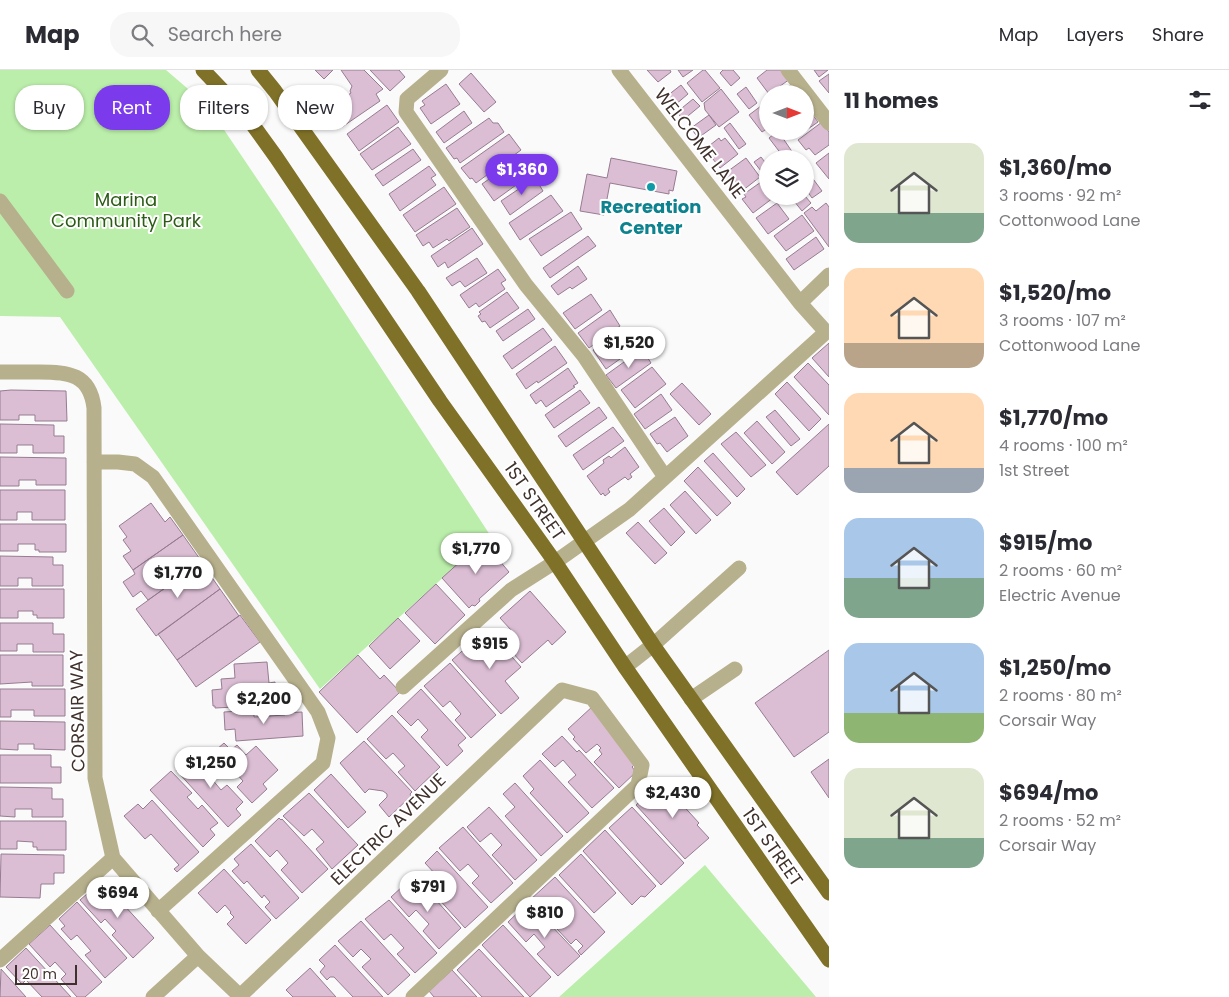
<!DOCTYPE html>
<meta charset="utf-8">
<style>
body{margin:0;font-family:Poppins,sans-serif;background:#f7f7f7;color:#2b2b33;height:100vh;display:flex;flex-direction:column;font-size:19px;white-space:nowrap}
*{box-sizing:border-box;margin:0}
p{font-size:16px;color:#7c7c81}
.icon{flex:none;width:28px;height:28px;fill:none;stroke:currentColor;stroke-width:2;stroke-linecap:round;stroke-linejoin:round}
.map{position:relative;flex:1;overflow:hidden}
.side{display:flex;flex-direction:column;background:#fff;width:400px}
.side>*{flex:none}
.hud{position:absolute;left:15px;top:15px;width:475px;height:45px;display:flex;gap:10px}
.needle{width:32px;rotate:90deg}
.tools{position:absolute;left:759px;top:15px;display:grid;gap:10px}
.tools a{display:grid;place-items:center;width:55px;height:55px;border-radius:50%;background:#fff;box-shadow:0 1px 4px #0004;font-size:25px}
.scale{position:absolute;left:15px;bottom:12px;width:62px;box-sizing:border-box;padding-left:5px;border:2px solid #3f312c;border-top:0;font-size:14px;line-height:18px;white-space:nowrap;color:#3f312c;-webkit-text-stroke:4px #fff;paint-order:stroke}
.price{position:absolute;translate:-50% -42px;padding:0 11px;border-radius:18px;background:#fff;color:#222;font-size:16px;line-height:32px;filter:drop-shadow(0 1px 2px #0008)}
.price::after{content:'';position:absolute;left:50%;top:30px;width:15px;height:11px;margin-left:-8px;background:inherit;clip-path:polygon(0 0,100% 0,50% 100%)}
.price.selected{background:#7c3aed;color:#fff}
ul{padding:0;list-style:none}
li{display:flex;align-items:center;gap:15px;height:125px;padding:0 15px}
li span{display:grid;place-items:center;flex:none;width:140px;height:100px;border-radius:15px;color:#555}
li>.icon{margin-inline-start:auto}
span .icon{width:60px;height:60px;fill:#fffc;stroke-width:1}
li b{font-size:21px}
h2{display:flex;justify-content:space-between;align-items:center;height:60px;padding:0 15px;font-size:21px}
.chip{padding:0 18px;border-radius:20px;background:#fff;box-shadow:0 1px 4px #0004;font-size:18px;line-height:45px}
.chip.selected{background:#7c3aed;color:#fff}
header{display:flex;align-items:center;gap:30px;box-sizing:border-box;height:70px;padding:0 25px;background:#fff;border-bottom:1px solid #e1e1e2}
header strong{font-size:24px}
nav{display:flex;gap:28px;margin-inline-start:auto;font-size:18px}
.search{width:350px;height:45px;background:#f7f7f7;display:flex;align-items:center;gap:12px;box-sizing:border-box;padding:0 18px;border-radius:20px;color:#7c7c81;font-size:19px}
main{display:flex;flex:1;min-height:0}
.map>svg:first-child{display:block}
.green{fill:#bea}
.building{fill:#dbbed4;stroke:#977c91}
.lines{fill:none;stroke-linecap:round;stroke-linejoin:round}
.minor{stroke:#b7b08c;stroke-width:15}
.major{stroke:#7f7127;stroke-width:15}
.culture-dot{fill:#0f9aa8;stroke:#fff;stroke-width:2}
.labels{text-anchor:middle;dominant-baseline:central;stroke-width:4;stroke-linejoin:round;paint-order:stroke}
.street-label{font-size:18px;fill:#3f312c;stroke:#fff}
.park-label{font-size:18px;fill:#2c5b16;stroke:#fff}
.culture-label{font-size:18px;font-weight:bold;fill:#0d838f;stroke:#fff}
</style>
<header>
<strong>Map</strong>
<div class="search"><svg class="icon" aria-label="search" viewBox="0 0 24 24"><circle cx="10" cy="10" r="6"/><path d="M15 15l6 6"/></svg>Search here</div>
<nav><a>Map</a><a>Layers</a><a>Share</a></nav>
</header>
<main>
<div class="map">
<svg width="829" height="927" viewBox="0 0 829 927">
<rect width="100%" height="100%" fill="#fafafa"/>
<path class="green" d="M0 0H166L208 36 280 143 490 465 320 619 60 247 0 246Z
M705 795 816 927H559Z"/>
<path class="building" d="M315 0H333L324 9Z
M341 0H364L383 19 376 24 380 31 342 57 329 38 351 23 350 21 352 16Z
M370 0H399L405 7 390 21Z
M647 0H670L671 2 658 12Z
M678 0H693L683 7Z
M703 0H705L720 18 702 32 687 13Z
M723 0H733L740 8 731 16 720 3Z
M767 0H784L790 9 769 24 757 8Z
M814 0H828L819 7Z
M471 3 496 32 484 42 459 14Z
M829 4V23L819 11Z
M793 13 801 24H778Z
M446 14 460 34 431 54 420 38 425 35 422 31Z
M681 15 688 24 675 35 667 26Z
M746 17 757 33 749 39 737 24Z
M721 19 739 42 719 57 705 40 704 33Z
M693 29 700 36 683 50 677 42Z
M387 35 399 52 359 81 347 64Z
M761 36 768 46V58L762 62 749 45Z
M807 37 818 52 805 61V38Z
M464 41 472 53 444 73 436 62Z
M709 45 716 55 698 68 691 58Z
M489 48 493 53H498L504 62 460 93 457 88 454 89 446 78Z
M822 52 829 62V75L815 85 809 78 806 80 798 70Z
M730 53 746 74 739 79 724 58Z
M398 57 411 74 372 100 360 84Z
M778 61 793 83 785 89 769 68Z
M509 64 521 80 476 113 472 108 470 109 461 98Z
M719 68 721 71 725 68 738 84 720 98 705 79Z
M413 79 421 90 383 116 375 105Z
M829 83V109L816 93Z
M522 86 534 102 494 131 482 114Z
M761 87 768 96V110L754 92Z
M611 88 677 101 673 121 669 120V124L610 113 604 145 580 141 587 104 607 108Z
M746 88 760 107 738 124 724 104Z
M429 96 436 105 431 108 436 115 400 141 389 124Z
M805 98 822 121 812 128 805 118Z
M535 108 543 121 510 145 501 131Z
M761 112 768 121V126L773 128 753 143 742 129 746 127 744 124Z
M444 117 456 134 415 162 403 145Z
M551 125 563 141 520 170 509 153Z
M790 126H805L811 133 802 141Z
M777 133 789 149 768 164 756 148Z
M826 133 829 137V177L804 143 812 137 816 141Z
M457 138 470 157 449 171 447 169 433 178 429 172 423 176 416 165Z
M571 142 582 159 541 186 529 169Z
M802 145 814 161 786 181 774 166Z
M472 158 483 174 448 198 445 192 438 197 431 186Z
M588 166 596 176 550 208 543 198Z
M816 167 824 179 794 200 786 189Z
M477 188 487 203 465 217 460 211 452 216 446 208Z
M578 196 587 209 572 219 570 217 558 225 551 216Z
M498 199 506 210 501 213 505 219 479 237 476 233 469 238 460 225Z
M507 222 519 238 490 258 485 251 482 252 478 246 481 244 479 242Z
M591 224 602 240 575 259 563 243Z
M528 239 535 249 503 271 496 261Z
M610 240 620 256 589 278 578 263Z
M543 258 552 270 512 299 503 286Z
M621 260 634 279 606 299 593 280Z
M829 273V307L812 288Z
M555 276 567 293 538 313 537 311 526 319 516 304Z
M642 279 651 293 616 318 606 305Z
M808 293 829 315V345L794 307Z
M652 297 666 314 635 338 621 320Z
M568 298 578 313 573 316 575 317 546 337 541 330 536 334 530 325Z
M787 312 821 349 809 361 775 324Z
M682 313 711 344 699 355 670 324Z
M11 320 66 321 67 351H35V345H19V350H0V321Z
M580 320 590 333 554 358 545 345Z
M661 324 672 340 645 359 634 344Z
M599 337 607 348 566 377 558 366Z
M775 340 800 369 791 376 766 347Z
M675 347 688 366 667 382 660 373 657 374 650 364Z
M757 351 785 382 772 394 744 363Z
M0 354 54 355V366H64V383H33V375H17V383H0Z
M829 354V396L797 425 776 402Z
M613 357 624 371 583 400 573 385Z
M736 362 766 395 751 407 721 374Z
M625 377 639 397 630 404 632 407 628 410 625 407 608 419 610 422 605 426 603 423 601 425 587 406 604 393 603 390 609 386 611 388Z
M713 383 745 419 737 427 704 391Z
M0 387 66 388V415H36V410H19V416H0Z
M698 397 731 433 717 446 684 411Z
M0 420H65V450H32V442H17V450H0Z
M685 421 711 450 696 464 670 435Z
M151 433 165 452 170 447 183 465 133 500 123 486 131 481 123 470 127 467 119 456Z
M664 438 685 462 671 476 649 451Z
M638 452 667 483 655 494 626 463Z
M0 454H66V482H39V480H35V474H18V481H0Z
M183 465 202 492 148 530 141 521 133 527 123 512 135 504 133 500Z
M483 471 509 502 479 529 480 531 475 536 472 535 469 538 442 508Z
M0 486 53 487V495H63V516H32V508H18V516H0Z
M201 492 220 519 156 566 136 539Z
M436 514 465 545 435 574 405 543Z
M0 519H64V548H37V545H33V541H18V548H0Z
M220 519 239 546 177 590 158 564Z
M530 521 566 562 552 575 548 570 522 593 501 570 511 560 500 548Z
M240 545 260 572 196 617 177 590Z
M398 548 420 571 390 599 369 576Z
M0 553H53V564H64V582H33V574H17V581H0Z
M487 559 521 597 505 611 519 628 501 644 452 590Z
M829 580V662L794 687 755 633Z
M0 585H63V616H32V612L0 614Z
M358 585 380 609 384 605 400 622 357 663 319 622Z
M267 592 269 613 275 612 276 635 215 638V636H213L212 620 222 619 221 609 235 608 234 594Z
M450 593 496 645 471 668 455 650 461 644 450 631 443 637 424 616Z
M0 619H65V646H34V640H11V647H0Z
M421 619 466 668 458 675 463 681 447 696 421 667 428 660 418 649 411 656 397 642Z
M593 636 636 693 632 697 636 702 619 718 594 692 602 684 599 680 601 678 597 674 586 683 573 669 575 667 568 659Z
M254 640V647L285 645V643L302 642 303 666 236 671 235 659 225 660 224 642Z
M392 645 440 697 415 721 398 702 405 696 393 683 386 689 367 669Z
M0 651 65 652V680L34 679V674H18V680L0 679Z
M562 666 577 682 579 680 614 718 592 738 568 712 576 705 563 690 555 697 542 684Z
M364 671 412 722 410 724 411 726 389 747 379 735 387 727V724L383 721 369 719 365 723 340 693Z
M224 673 231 680 237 675 246 685 256 676 278 700 263 714 267 719 252 733 237 717 243 711 235 702 228 709 208 687Z
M197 681 217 703 211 708 221 720 227 715 243 732 236 739 241 745 228 757 176 700Z
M0 685H51V697H61V713H0Z
M829 689V728L811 702Z
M540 690 589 743 567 763 530 723 534 719 523 706Z
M171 701 192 723 187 727 198 739 202 735 218 753 210 759 215 765 203 777 150 720Z
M331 704 366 742 348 758 314 720Z
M665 709 682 729 679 731 699 753 697 755 709 768 685 789 636 735Z
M515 713 563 766 541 786 505 746 515 737 503 724Z
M0 717 52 718V729H63V747H32V739H15V747L0 746Z
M309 723 358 775 332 799 316 779 324 772 312 759 304 766 283 746Z
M152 730 199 782 177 802 174 799 179 795 151 764 145 769 124 746 138 734 143 739Z
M489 737 537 790 515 810 492 785 502 775 491 763 480 772 467 757Z
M632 737 684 793 661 815 609 758Z
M279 748 281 750 282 749 328 799 302 823 281 800 288 793 277 780 270 787 255 771Z
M0 751H66V780H37V777H33V772L17 771V779H0Z
M463 757 513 813 491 833 472 813 479 806 468 794 460 801 439 778Z
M605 760 656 816 645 827 641 826 632 835 583 781Z
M251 774 299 828 276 849 265 837 270 832 264 825 262 828 247 811 244 814 232 801 239 795 234 789Z
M437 781 488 837 465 858 427 816 437 806 425 793Z
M1 784 64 785V803H54V814H41L40 828 0 827Z
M581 784 616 823 594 843 559 805Z
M224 799 271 850 246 874 227 854 234 847 230 843 231 842 225 835 217 843 198 823Z
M555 807 605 862 581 885 578 881 583 876 576 869 571 874 530 830Z
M102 811 154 868 133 888 112 865 116 861 105 849 101 853 80 830Z
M419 811 461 858 439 879 423 861 429 854 416 840 409 847 391 827 403 816 408 821Z
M389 830 437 883 415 903 397 884 404 878 391 864 384 870 365 849Z
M77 832 127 888 105 908 85 885 91 881 77 865 71 870 61 859 65 856 59 849Z
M529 832 580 886 558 906 537 884 545 877 534 864 526 872 508 852Z
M361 851 410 905 388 925 362 897 371 889 361 879 353 887 338 871Z
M50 855 102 912 85 927H77L61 909 66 904 55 892 50 897 29 874Z
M503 855 551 907 530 927 482 875Z
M335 875 383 927H353L334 907H330L327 910 320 902 325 896 319 890Z
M26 878 71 927H42L26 910 22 914 6 897Z
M479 879 524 927H482L457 900Z
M310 898 336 927H293L286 920Z
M1 899 26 927H0Z
M452 900 477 927H434L429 921Z"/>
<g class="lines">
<path class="minor" d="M441 0 407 29 406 42 526 215 584 286 665 407
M788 0 829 53
M0 131 67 221
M800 233 829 205
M0 302C13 302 26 302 39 302 69 302 90 304 94 338L95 708 113 788 198 886 241 927
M94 392H118L135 394 153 407 318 642 328 668 323 693 158 841
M625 597 653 575 739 498
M403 617 511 520 555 492 630 439 826 262 800 233 619 0
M691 629 735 599
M0 890 113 788
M240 926 562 620 592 628 642 695 638 715 413 927
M153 927 198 886"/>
<path class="major" d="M203 0 245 44 276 87 440 331 555 492 625 597 829 890
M258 0 275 21 418 221 653 575 829 823"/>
</g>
<circle class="culture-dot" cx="651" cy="117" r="5"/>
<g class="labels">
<g class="street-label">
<text transform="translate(700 73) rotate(52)">WELCOME LANE</text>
<text transform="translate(535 431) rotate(55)">1ST STREET</text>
<text transform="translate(77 641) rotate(-91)">CORSAIR WAY</text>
<text transform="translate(388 759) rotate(-44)">ELECTRIC AVENUE</text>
<text transform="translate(773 777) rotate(55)">1ST STREET</text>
</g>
<g class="park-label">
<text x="126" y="129">Marina<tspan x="126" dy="21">Community Park</tspan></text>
</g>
<g class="culture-label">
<text x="651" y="136">Recreation<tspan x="651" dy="21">Center</tspan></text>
</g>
</g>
</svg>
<div class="tools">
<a><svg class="needle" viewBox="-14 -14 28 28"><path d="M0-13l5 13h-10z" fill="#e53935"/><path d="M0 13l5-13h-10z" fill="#7c7c81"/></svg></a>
<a><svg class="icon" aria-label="layers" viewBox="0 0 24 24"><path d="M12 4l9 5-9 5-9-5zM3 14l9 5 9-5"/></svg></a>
</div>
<div class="scale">20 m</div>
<b class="price selected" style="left:522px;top:126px">$1,360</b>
<b class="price" style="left:629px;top:299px">$1,520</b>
<b class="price" style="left:476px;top:505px">$1,770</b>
<b class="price" style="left:178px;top:529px">$1,770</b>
<b class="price" style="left:490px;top:600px">$915</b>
<b class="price" style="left:264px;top:655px">$2,200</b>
<b class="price" style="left:211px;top:719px">$1,250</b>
<b class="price" style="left:673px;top:749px">$2,430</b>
<b class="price" style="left:428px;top:843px">$791</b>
<b class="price" style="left:118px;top:849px">$694</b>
<b class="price" style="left:545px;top:869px">$810</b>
<div class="hud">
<a class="chip">Buy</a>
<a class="chip selected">Rent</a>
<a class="chip">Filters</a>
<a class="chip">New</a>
</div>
</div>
<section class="side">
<h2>11 homes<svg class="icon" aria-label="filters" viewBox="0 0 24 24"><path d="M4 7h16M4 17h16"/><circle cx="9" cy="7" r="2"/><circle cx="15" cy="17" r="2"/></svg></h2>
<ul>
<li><span style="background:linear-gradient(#dfe7d0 70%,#7fa58c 0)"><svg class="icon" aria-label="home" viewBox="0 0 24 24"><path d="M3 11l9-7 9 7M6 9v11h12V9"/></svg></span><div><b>$1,360/mo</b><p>3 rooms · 92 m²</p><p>Cottonwood Lane</p></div></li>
<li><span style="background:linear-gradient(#ffd9b3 75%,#b9a48a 0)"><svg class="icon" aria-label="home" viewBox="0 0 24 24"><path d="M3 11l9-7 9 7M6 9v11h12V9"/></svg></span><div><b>$1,520/mo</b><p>3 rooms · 107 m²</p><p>Cottonwood Lane</p></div></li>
<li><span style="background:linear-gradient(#ffd9b3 75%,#9aa5b1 0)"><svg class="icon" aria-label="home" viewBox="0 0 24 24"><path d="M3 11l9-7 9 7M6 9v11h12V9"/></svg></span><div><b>$1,770/mo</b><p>4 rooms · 100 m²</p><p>1st Street</p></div></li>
<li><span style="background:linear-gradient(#a9c7e8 60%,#7fa58c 0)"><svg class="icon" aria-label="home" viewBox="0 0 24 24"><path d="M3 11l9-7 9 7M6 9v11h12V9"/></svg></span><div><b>$915/mo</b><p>2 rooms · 60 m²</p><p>Electric Avenue</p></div></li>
<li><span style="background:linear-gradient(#a9c7e8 70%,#8fb573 0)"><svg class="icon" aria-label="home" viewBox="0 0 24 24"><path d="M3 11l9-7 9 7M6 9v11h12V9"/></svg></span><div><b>$1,250/mo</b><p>2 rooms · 80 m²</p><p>Corsair Way</p></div></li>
<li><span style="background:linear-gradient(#dfe7d0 70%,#7fa58c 0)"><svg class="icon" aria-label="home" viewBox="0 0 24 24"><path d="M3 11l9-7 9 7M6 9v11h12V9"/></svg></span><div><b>$694/mo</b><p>2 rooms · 52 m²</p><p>Corsair Way</p></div></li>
</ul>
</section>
</main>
